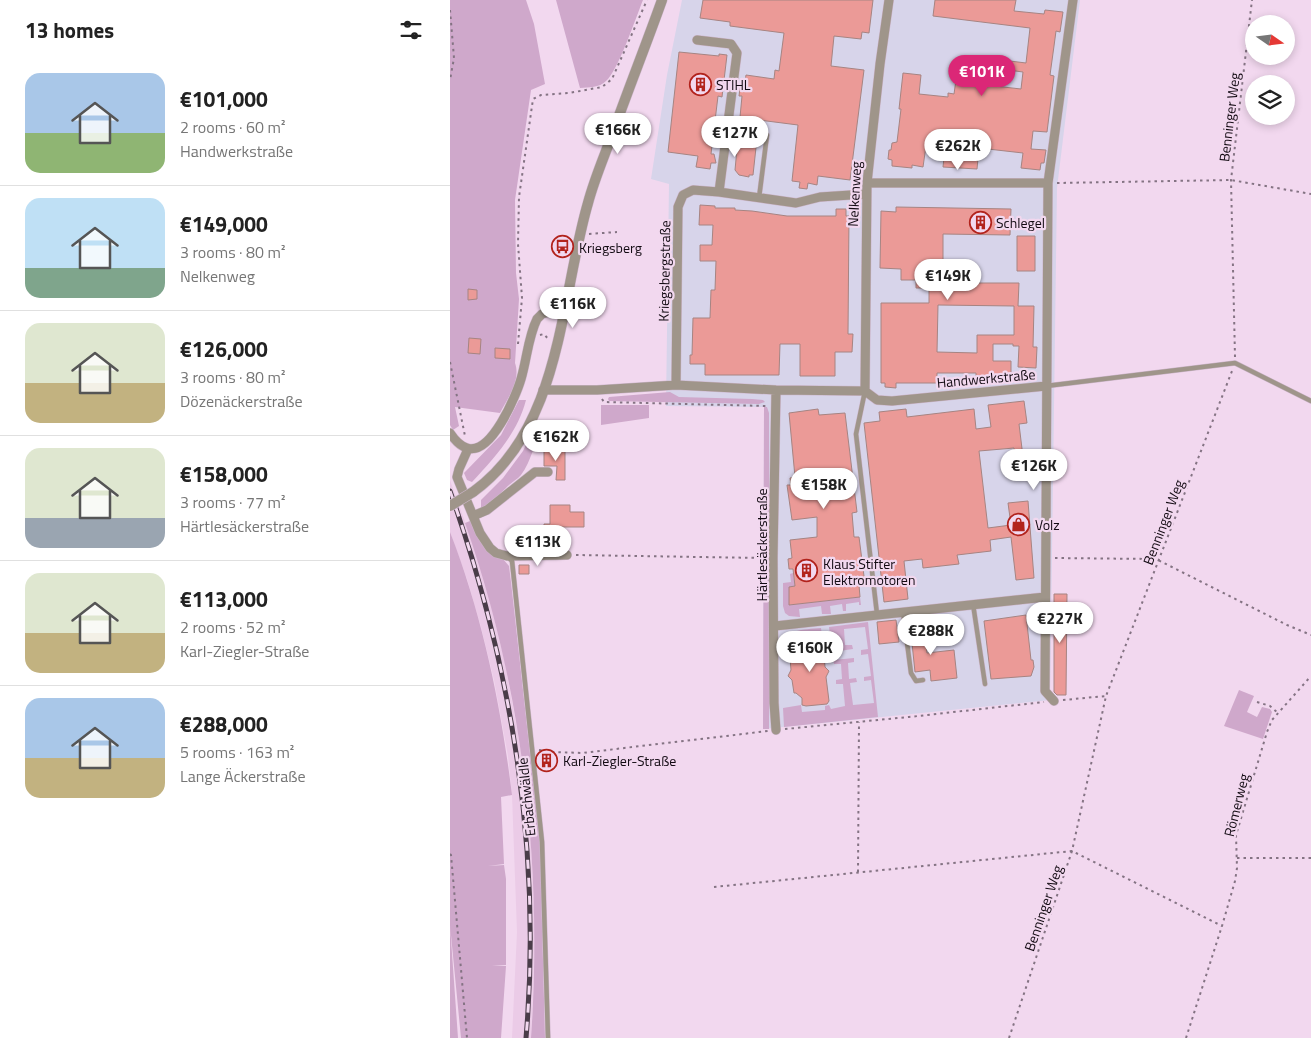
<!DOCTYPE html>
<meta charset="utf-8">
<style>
body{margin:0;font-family:"Titillium Web",sans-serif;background:#f6f6f6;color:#222;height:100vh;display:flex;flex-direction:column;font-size:19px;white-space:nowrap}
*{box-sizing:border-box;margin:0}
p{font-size:16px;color:#767676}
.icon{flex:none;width:28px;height:28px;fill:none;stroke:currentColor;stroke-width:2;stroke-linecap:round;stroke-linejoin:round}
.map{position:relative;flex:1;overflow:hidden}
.side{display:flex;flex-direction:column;background:#fff;width:450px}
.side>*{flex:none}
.needle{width:32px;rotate:104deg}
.buttons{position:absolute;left:795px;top:15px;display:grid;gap:10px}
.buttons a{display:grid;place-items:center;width:50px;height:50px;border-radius:50%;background:#fff;box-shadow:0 2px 8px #0003;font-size:25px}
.price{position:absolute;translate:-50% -42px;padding:0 11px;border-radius:18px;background:#fff;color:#222;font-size:16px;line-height:32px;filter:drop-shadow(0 1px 2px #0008)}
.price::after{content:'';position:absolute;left:50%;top:30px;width:15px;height:11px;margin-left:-8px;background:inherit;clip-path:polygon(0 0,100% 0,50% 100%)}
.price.active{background:#db2777;color:#fff}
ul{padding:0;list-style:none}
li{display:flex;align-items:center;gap:15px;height:125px;padding:0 25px}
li+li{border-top:1px solid #e0e0e0}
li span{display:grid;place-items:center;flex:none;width:140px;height:100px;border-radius:15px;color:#555}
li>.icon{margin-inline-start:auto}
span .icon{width:60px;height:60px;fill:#fffc;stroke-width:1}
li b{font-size:21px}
h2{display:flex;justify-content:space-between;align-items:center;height:60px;padding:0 25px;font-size:21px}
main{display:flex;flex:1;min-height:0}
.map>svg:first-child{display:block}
.built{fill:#ebcbe7}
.industrial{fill:#d7d4ea}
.green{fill:#cfa8cb}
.building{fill:#eb9a97;stroke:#a68482;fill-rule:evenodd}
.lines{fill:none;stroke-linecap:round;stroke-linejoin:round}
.service-casing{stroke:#ceb7cc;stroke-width:5.5}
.minor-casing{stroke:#ceb7cc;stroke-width:10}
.tertiary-casing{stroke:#ceb7cc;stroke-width:11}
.path{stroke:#847383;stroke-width:2;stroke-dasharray:2.5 4;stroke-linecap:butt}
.service{stroke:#9f958a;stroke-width:4.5}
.minor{stroke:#9f958a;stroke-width:9}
.tertiary{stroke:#9f958a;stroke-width:10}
.rail-casing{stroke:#4a3d49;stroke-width:5}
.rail{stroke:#f2d8ef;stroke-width:3;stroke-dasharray:9;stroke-linecap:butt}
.tertiary-bridge-casing{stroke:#ceb7cc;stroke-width:11;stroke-linecap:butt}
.tertiary-bridge{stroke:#9f958a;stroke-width:10}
.labels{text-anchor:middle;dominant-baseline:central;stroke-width:4.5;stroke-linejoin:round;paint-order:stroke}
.poi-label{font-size:14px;fill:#120a12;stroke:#f2d8ef;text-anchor:start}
.street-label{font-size:14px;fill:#120a12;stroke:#f2d8ef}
</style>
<main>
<section class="side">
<h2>13 homes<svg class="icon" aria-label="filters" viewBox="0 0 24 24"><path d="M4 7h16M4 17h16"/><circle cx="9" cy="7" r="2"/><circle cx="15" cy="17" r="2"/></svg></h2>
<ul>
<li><span style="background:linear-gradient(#a9c7e8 60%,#8fb573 0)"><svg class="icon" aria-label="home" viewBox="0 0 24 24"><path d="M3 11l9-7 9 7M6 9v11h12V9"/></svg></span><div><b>€101,000</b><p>2 rooms · 60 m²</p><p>Handwerkstraße</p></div></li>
<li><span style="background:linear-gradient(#bfe0f5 70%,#7fa58c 0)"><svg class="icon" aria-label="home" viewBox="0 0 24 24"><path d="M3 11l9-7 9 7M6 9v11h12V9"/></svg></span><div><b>€149,000</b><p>3 rooms · 80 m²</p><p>Nelkenweg</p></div></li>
<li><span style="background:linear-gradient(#dfe7d0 60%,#c2b280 0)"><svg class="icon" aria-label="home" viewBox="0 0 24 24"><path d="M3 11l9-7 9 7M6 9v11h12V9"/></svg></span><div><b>€126,000</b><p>3 rooms · 80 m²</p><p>Dözenäckerstraße</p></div></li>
<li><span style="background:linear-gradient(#dfe7d0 70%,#9aa5b1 0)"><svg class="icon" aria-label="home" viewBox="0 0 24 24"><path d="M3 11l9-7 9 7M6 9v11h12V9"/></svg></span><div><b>€158,000</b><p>3 rooms · 77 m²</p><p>Härtlesäckerstraße</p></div></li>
<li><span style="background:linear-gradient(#dfe7d0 60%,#c2b280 0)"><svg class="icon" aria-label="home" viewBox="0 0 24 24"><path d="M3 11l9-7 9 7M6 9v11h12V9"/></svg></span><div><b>€113,000</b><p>2 rooms · 52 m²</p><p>Karl-Ziegler-Straße</p></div></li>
<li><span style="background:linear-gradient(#a9c7e8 60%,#c2b280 0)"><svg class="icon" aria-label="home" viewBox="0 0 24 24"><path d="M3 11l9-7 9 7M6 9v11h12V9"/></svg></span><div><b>€288,000</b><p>5 rooms · 163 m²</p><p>Lange Äckerstraße</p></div></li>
</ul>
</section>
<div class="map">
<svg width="861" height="1038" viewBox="0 0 861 1038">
<rect width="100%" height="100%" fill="#f2d8ef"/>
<path class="built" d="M0 480 33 572 55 663 72 756 81 844 85 932 81 1038H62L67 932 62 795 58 756 44 680 31 627 17 579 0 532Z"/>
<path class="industrial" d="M232 0H630L607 188 600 700 313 729 314 407 216 406 219 184 201 179 217 75Z"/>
<path class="green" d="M0 0H76L84 24 95 84 81 90 65 200 66 273 69 299 65 363C71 380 58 398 50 413L5 407 9 426 3 430 0 425Z
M106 0H193C186 17 168 71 156 81 149 88 139 87 130 88Z
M220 392 229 397 302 399 313 400 315 402 309 404 159 401 158 399 159 397Z
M69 400H76C67 434 45 457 22 482L17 480 14 473 51 435Z
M151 405H199V418L151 425Z
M314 407H317L319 413V729H313Z
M88 420 93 423C86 439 81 462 71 475 67 480 60 483 56 488 47 496 43 504 31 508V500L53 478 73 451Z
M20 521 59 566 61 582 90 843 95 1038H81C93 864 73 688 15 523Z
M0 532C33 617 51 706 62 795L51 797 54 864 38 866 54 865 56 879V965L42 966H56L51 1038H11L0 925 8 1038H0Z
M343 573 345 586 339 605 410 597 411 605H409V602L396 604V611H393L392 604 380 606 381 614H372L371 606 349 609 350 617 339 616 335 613 333 606V583L341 582 340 574Z
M418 622 428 717 334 727 333 708 351 705 352 712 375 710V706L379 705 381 709 395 706 393 684H386V680L392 679 391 664H384L383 660 404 658V662L398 663 399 679 406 678 407 682 400 683 403 705 424 703 421 680 414 681V677L421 676 418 654 411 655V650L418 649 415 627 394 629 395 645H402L403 649 382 652 379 627Z
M371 628 373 643 370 640H365L364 634 342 637 337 654H333C331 628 352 630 371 628Z
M789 690 804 696 797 712 807 717 812 707 820 709 822 712 813 739 774 726Z"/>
<path class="building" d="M253 0H423L419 33 412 32 411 39 384 36 381 66 414 70 400 180 368 176 367 185 358 183 357 189 349 188 350 182 342 181 348 125 309 120 303 175H299V177L289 175 285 170 292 96H289L290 88H294L296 75 324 79 325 70 329 71 334 33 280 26V22L250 18Z
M485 0H566L564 11 594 14 595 10 613 12 610 32 606 31 604 46 600 75 604 76 597 132 583 131 581 149 596 150 594 163H591L590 170 571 168 573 153 529 148 527 169 493 167 495 148 476 146 473 167 462 165V168L442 166V160L438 159 439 150H441L442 143 447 142 451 109H449L453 73 471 75 469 94 498 97V93L504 94 507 73 528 76 527 84 571 89 573 72 535 67 536 58 576 63 580 28 483 16Z
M229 52 269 56V54L277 55 272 97 268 96 261 154H264L266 163H261L260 169 246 167 248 156 218 152Z
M250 205 265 206V208H285V210L302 211 337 216H386V209H396V216H399L398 334H403L402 352H385V376H350V344H330L329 375H255V364H240V355H242L243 318H260L261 290H265L266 261H250V245H262L263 225H249Z
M446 207 561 209 560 235 493 234V269H525V283H569L568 306H584L583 347H587L586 368 568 367 569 346H563V344H543V361H561V375L526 376V373H487V383H446V388L435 387V383H431V303H479V288H466V280H451V269L430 268 431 211 446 212ZM488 305 564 306V335H527V353L487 352Z
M567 236H585V271H567Z
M18 289 27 290V299L18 300Z
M19 338 31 339 30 354 18 353Z
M45 348 60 349V359L45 358Z
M574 401 577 423 569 424 573 457H582V478H564V448L529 451 538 528 561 525 558 503 578 501 584 578 566 580 561 537 540 540 541 551 507 555 509 564 473 568 472 559 454 561 458 599 434 602 414 423 430 421 429 412 456 409 457 417 524 409 526 429 541 427 538 405Z
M368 409 369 415 395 413 407 512 402 513 404 537H409L415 584 409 585 410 597 339 605V587L345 586 343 569H339L338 559 342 558 340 540 367 537V517L342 520 337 485H341L340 478 345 477 339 413Z
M94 450H115V480H106L107 466H94Z
M100 505H120V512H134V527H107V541H94V524H100Z
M69 565H79V574H69Z
M604 594H617L616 695H607L604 692Z
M576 615 581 660H583L584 667 581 676 541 679 534 621Z
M472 616 477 653 504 650 507 678 481 681 480 670 465 672 462 643H465L463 623 459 624 458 618Z
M446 620 449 642 429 644 427 622Z
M369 639 373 643 375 667 379 671 376 677 379 701 377 704 356 706 352 705V698L346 693H344L342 680 338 676 341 670 340 658 342 657 344 653 347 642Z"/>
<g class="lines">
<defs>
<path id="service" d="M309 198 317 135
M596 386 785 363 861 401
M415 391 406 434 427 614
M58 557 62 561 92 842 98 1038
M523 604 535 684
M453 612 461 673 466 681 473 680"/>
<path id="minor" d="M247 40 281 44 287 53 269 192
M417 183H598
M226 385 228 207 233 195 243 190 269 192 346 203 370 197 416 194
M93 390H147L226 385 326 390 415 391 427 400 442 401 596 386
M326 390 323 558 324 703 326 730
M415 391 417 183 430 64 439 0
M0 433C4 439 10 446 17 448 41 456 66 396 71 379 77 359 78 337 87 319L92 314 114 308
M18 449 9 469 7 477 30 533 40 548 46 553 57 556 117 555
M23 516 37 510 85 472H98
M325 626 595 597
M604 701 595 691 598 183 623 0"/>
<path id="tertiary" d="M23 492C112 428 110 299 138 203 144 180 154 157 162 135 178 90 196 45 212 0"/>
</defs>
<use href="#service" class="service-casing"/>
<use href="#minor" class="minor-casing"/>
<use href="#tertiary" class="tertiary-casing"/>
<path class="path" d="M0 10 4 58 0 80
M607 183 781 180 861 194
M139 234 167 232
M90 335 94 334 99 340
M68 344 72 298 68 244 69 197 83 99 91 95 119 93 152 87 162 79 197 0
M785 357 781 180 802 0
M0 362 15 436
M152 399 154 402 316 406
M126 555 313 558
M605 558 702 559 708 560 837 625 861 635
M613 700 656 696
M807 702 820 706 828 713
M335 729 459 717 594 702
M89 750 104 752 132 753 318 731
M0 854 1 855 17 1038
M787 858H861
M408 872 409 722
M264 887 622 851 772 926
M559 1038 622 851 656 696 782 371
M736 1038 772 926 785 881 787 868 786 835 817 732 822 720 861 676"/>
<use href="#service" class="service"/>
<use href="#minor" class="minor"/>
<use href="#tertiary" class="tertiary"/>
<defs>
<path id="rail" d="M0 491C62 666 92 853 76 1038"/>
</defs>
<use href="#rail" class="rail-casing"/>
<use href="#rail" class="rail"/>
<defs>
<path id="tertiary-bridge" d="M0 506 23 492"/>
</defs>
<use href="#tertiary-bridge" class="tertiary-bridge-casing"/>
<use href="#tertiary-bridge" class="tertiary-bridge"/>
</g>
<defs>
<symbol id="building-ring" viewBox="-11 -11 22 22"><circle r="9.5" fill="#f2d8ef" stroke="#b2231c" stroke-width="1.5"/><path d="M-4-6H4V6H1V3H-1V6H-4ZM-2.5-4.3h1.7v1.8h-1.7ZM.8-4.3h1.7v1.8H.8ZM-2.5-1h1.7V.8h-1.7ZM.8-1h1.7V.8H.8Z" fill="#b2231c"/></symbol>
<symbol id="bus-ring" viewBox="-11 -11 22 22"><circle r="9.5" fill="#f2d8ef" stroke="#b2231c" stroke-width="1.5"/><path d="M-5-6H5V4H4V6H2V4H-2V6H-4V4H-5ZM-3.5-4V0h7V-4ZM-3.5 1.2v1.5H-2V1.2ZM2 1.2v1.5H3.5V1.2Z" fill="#b2231c"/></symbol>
<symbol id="shop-ring" viewBox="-11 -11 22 22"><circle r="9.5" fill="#f2d8ef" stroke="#b2231c" stroke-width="1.5"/><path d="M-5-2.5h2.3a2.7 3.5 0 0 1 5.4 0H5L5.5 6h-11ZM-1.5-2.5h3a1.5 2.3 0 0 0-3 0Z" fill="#b2231c"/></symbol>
</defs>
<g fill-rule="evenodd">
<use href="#building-ring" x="238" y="72" width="25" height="25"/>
<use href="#building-ring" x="518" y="210" width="25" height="25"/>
<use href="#bus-ring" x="100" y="234" width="25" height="25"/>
<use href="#shop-ring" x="556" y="512" width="25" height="25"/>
<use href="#building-ring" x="344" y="558" width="25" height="25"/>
<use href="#building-ring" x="84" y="748" width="25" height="25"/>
</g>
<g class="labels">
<g class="poi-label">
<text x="266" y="84">STIHL</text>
<text x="546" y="222">Schlegel</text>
<text x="129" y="247">Kriegsberg</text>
<text x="585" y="524">Volz</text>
<text x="373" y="563">Klaus Stifter<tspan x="373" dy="16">Elektromotoren</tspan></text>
<text x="113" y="760">Karl-Ziegler-Straße</text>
</g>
<g class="street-label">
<text transform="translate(779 117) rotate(-83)">Benninger Weg</text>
<text transform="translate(404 194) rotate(-87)">Nelkenweg</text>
<text transform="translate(214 271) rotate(-89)">Kriegsbergstraße</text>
<text transform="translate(536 378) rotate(-5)">Handwerkstraße</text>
<text transform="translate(713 522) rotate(-69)">Benninger Weg</text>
<text transform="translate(311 545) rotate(-90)">Härtlesäckerstraße</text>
<text transform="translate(76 797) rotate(-96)">Erbachwäldle</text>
<text transform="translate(786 805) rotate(-76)">Römerweg</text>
<text transform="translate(593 908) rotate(-71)">Benninger Weg</text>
</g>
</g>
</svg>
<div class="buttons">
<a><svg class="needle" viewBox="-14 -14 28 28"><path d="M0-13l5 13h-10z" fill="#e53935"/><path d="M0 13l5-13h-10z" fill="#767676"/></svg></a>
<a><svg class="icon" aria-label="layers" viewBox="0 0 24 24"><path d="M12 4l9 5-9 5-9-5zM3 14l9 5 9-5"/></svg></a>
</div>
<b class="price active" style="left:532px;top:97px">€101K</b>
<b class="price" style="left:168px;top:155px">€166K</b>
<b class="price" style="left:285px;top:158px">€127K</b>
<b class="price" style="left:508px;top:171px">€262K</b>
<b class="price" style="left:498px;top:301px">€149K</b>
<b class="price" style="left:123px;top:329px">€116K</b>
<b class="price" style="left:106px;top:462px">€162K</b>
<b class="price" style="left:584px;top:491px">€126K</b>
<b class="price" style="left:374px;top:510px">€158K</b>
<b class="price" style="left:88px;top:567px">€113K</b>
<b class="price" style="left:610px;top:644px">€227K</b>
<b class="price" style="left:481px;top:656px">€288K</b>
<b class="price" style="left:360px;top:673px">€160K</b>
</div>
</main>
